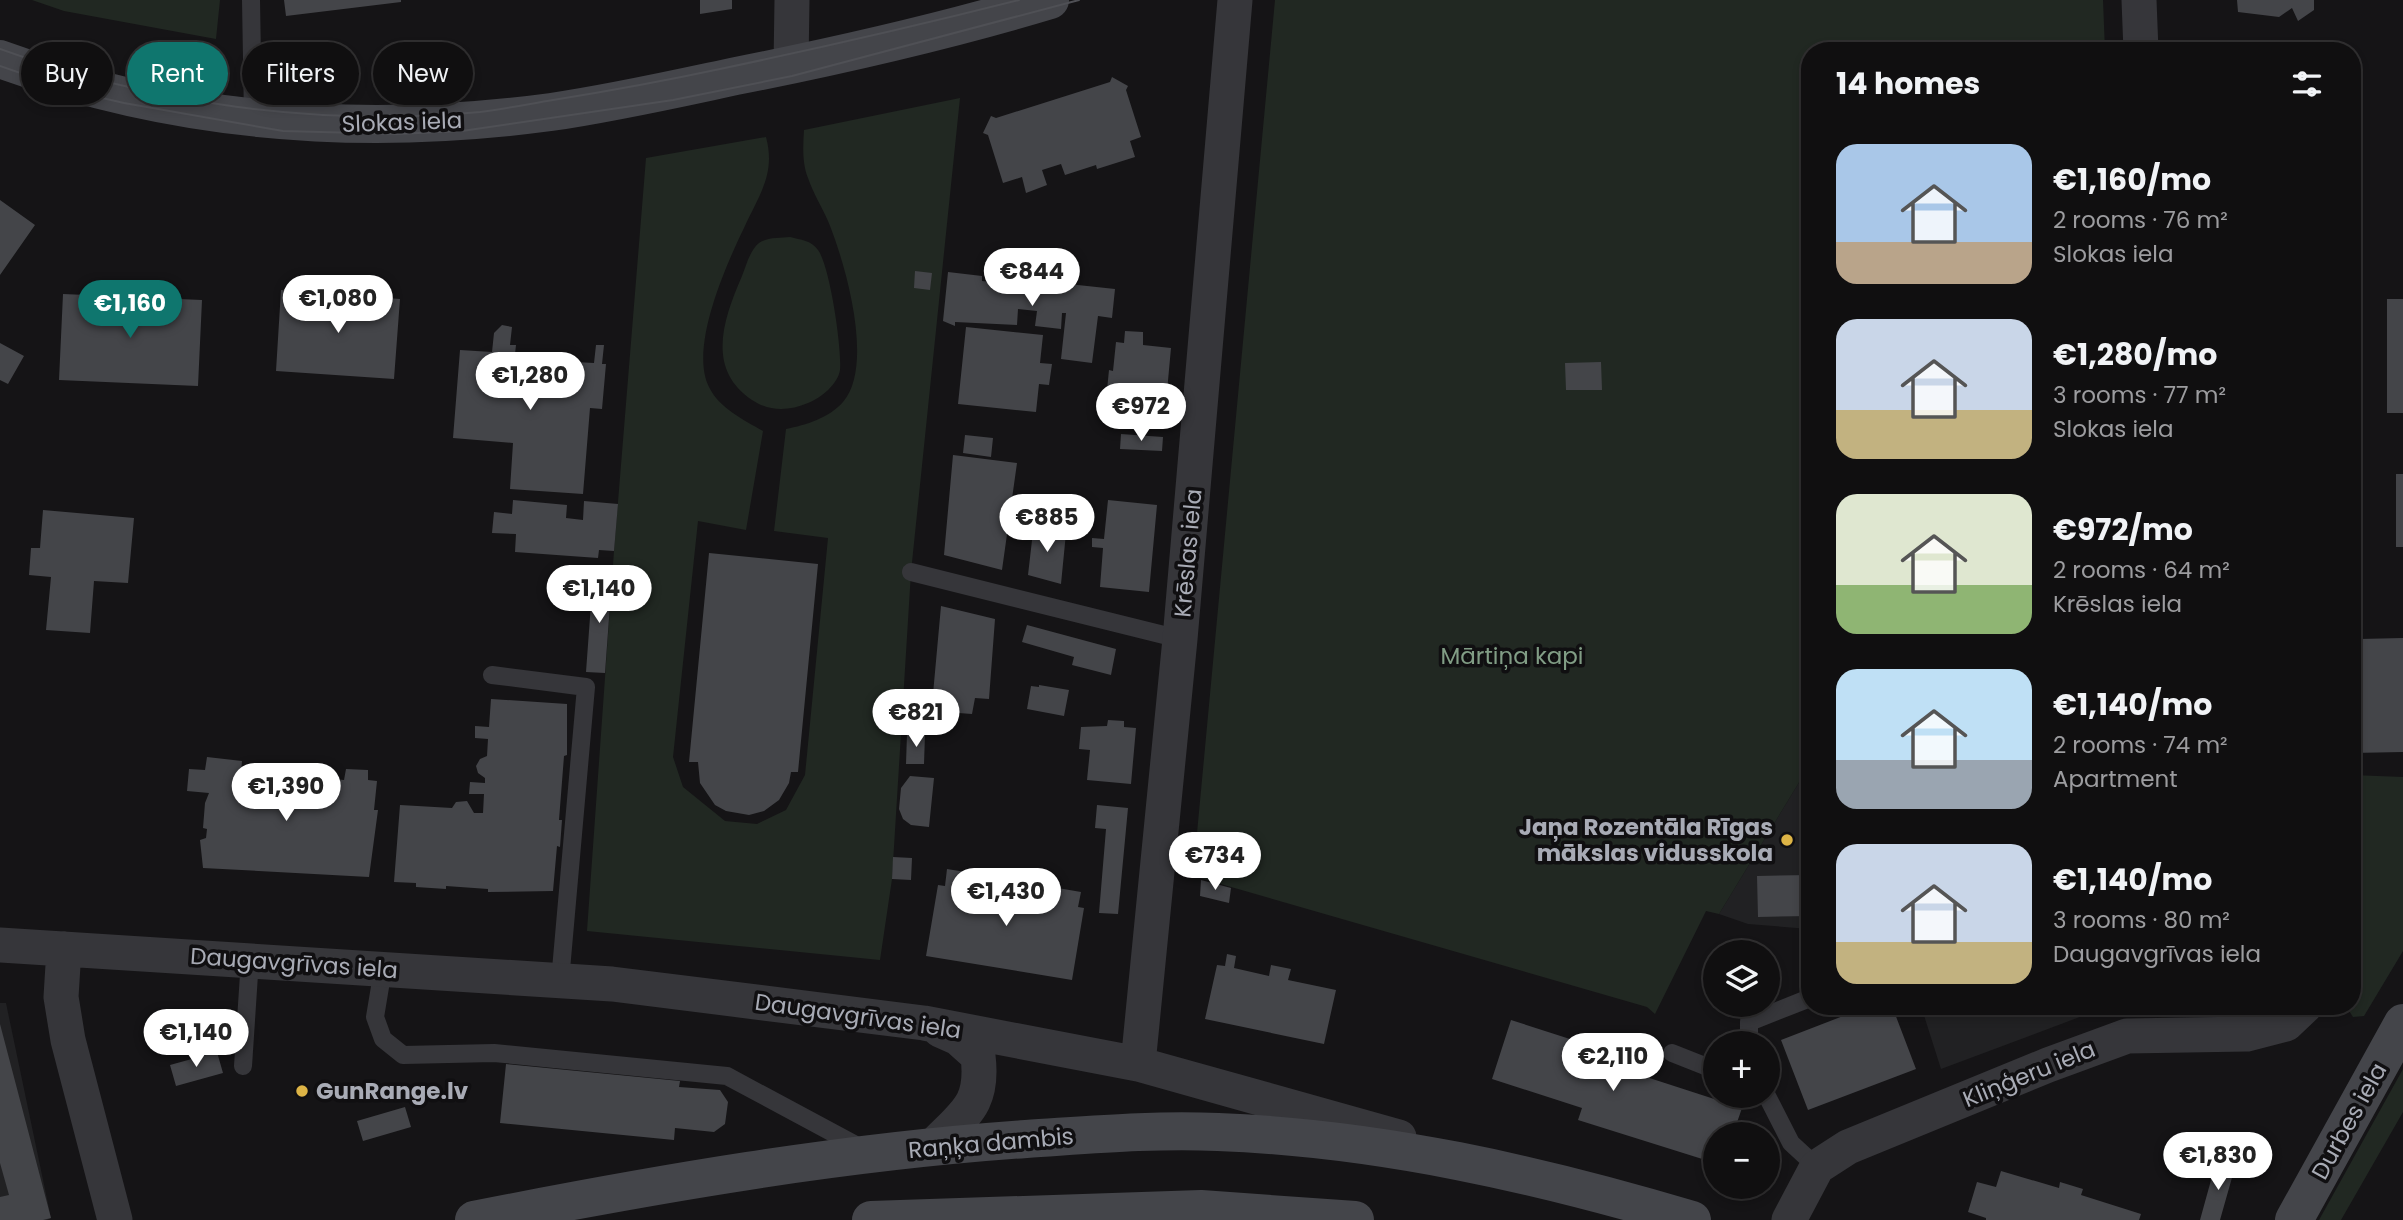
<!DOCTYPE html>
<meta charset="utf-8">
<style>
body{margin:0;font-family:Poppins,sans-serif;background:#191819;color:#f1f3f6;height:100vh;display:flex;flex-direction:column;font-size:26px;white-space:nowrap}
*{box-sizing:border-box;margin:0}
p{font-size:23px;color:#9c9c9f}
.icon{flex:none;width:38px;height:38px;fill:none;stroke:currentColor;stroke-width:2;stroke-linecap:round;stroke-linejoin:round}
.map{position:relative;flex:1;overflow:hidden}
.details{position:absolute;left:1801px;top:42px;width:560px;height:973px;display:flex;flex-direction:column;background:#100f10;border-radius:28px;box-shadow:0 4px 10px #0003,0 0 0 2px #302f30}
.details>*{flex:none}
.guide{position:absolute;left:21px;top:42px;width:665px;height:63px;display:flex;gap:14px}
.tools{position:absolute;left:1703px;top:940px;display:grid;gap:14px}
.tools a{display:grid;place-items:center;width:77px;height:77px;border-radius:50%;background:#100f10;box-shadow:0 4px 10px #0003,0 0 0 2px #302f30;font-size:35px}
.price{position:absolute;translate:-50% -60px;padding:0 16px;border-radius:24px;background:#fff;color:#222;font-size:23px;line-height:46px;filter:drop-shadow(0 2px 4px #0008)}
.price::after{content:'';position:absolute;left:50%;top:42px;width:21px;height:16px;margin-left:-10px;background:inherit;clip-path:polygon(0 0,100% 0,50% 100%)}
.price.current{background:#0f766e;color:#fff}
ul{padding:0;list-style:none}
li{display:flex;align-items:center;gap:21px;height:175px;padding:0 35px}
li span{display:grid;place-items:center;flex:none;width:196px;height:140px;border-radius:21px;color:#555}
li>.icon{margin-inline-start:auto}
span .icon{width:84px;height:84px;fill:#fffc;stroke-width:1}
li b{font-size:30px}
h2{display:flex;justify-content:space-between;align-items:center;height:84px;padding:0 35px;font-size:30px}
.chip{padding:0 24px;border-radius:32px;background:#100f10;box-shadow:0 4px 10px #0003,0 0 0 2px #302f30;font-size:24px;line-height:63px}
.chip.current{background:#0f766e;color:#fff}
.map>svg:first-child{display:block}
.built{fill:#212123}
.green{fill:#212822}
.building{fill:#444549}
.lines{fill:none;stroke-linecap:round;stroke-linejoin:round}
.lane{stroke:#36363a;stroke-width:18}
.street{stroke:#36363a;stroke-width:35}
.secondary{stroke:#44454a;stroke-width:38}
.tram{stroke:#4f5055;stroke-width:2}
.poi-dot{fill:#ddb446;stroke:#100f11;stroke-width:2.5}
.labels{text-anchor:middle;dominant-baseline:central;stroke-width:7;stroke-linejoin:round;paint-order:stroke}
.street-label{font-size:23px;fill:#a8abb5;stroke:#100f11}
.park-label{font-size:23px;fill:#819d85;stroke:#100f11}
.poi-label{font-size:23px;font-weight:bold;fill:#a8abb5;stroke:#100f11;text-anchor:end}
</style>
<div class="map">
<svg width="2403" height="1220" viewBox="0 0 2403 1220">
<rect width="100%" height="100%" fill="#151416"/>
<path class="built" d="M1809 766V929L1748 924 1719 914Z
M0 1003H6L51 1218 47 1220H0Z
M1921 1006H2109L1941 1069Z"/>
<path class="green" d="M32 0H220L216 39 64 11Z
M1275 0H2103L2105 51H1810L1809 766 1719 914 1706 911 1655 1014 1647 1007 1193 876Z
M960 98 911 572 892 879 880 960 587 931 614 551 646 158 766 137C776 174 759 195 744 228 726 265 689 348 709 387 719 408 744 420 763 431L746 530 698 521 673 757 683 787 725 821 757 824 786 810 805 775 828 538 774 531 786 429C806 425 829 418 843 402 875 365 845 262 828 221 822 207 813 193 808 178 802 163 803 146 804 130Z
M790 237C801 240 811 240 818 250 830 266 842 349 840 370 838 384 821 398 808 403 789 411 770 412 752 400 706 369 723 320 742 276 746 266 750 250 759 243 767 237 781 238 790 237Z
M2352 775 2403 777V951L2364 1016 2353 1017 2346 1006H2352Z
M2403 1069V1112L2341 1220H2319Z"/>
<path class="building" d="M284 0H401V2L286 16Z
M700 0H732V9L700 14Z
M2237 0H2314V10L2298 21 2292 8 2279 17 2238 12Z
M1112 77 1128 86 1126 90 1141 137 1130 141 1135 157 1097 169 1096 165 1065 175 1061 164 1042 170 1047 185 1026 193 1022 177 1003 183 988 135 983 133 991 116 996 118 1110 82Z
M0 200 35 225 0 275Z
M915 271 932 273 930 290 914 288Z
M948 272 982 276V281L1021 285 1022 279 1115 289 1112 318 1098 316 1092 363 1061 359 1066 313H1062L1061 329 1035 326 1037 311 1018 309 1017 325 955 322V326L943 321Z
M281 290 400 299 394 379 276 371Z
M63 294 202 300 198 386 59 380Z
M2387 299H2403V413H2387Z
M502 325 512 327 510 345H516L515 354 548 357 547 371 576 373V362L594 363 596 345H604L602 364H606L602 409 590 408 583 494 510 489 513 443 453 438 460 350 492 352 494 333Z
M966 327 1043 335 1040 363 1052 364 1049 385 1039 384 1036 412 958 404Z
M1125 331 1143 332V345L1171 348 1164 424 1110 420 1113 390H1107L1109 370 1113 371 1116 342 1124 343Z
M0 343 24 356 8 384 0 380Z
M1601 362 1602 390H1566L1565 363Z
M1121 434 1163 437 1162 451 1120 449Z
M965 435 993 438 991 457 963 453Z
M953 455 1017 463 1002 570 944 555Z
M2396 474H2403V547H2396Z
M513 500 567 505 566 518 583 520 584 501 618 504 614 551 599 550 598 558 515 552 516 534 492 533 494 512 512 514Z
M1108 500 1157 505 1149 592 1100 587 1103 548 1092 547V538L1104 539Z
M43 510 134 518 128 583 94 581 90 633 46 630 51 577 29 575 31 548H40Z
M1034 523 1051 525V532L1066 533 1061 584 1028 575Z
M709 553 818 564 798 772H791L789 783 779 800 764 811 749 815 726 811 715 805 700 783 698 762H689Z
M593 576 612 577 605 673 586 672Z
M941 606 995 619 989 699 975 698 972 714 945 712 946 696 933 694Z
M1027 625 1116 649 1111 675 1072 665 1074 657 1022 642Z
M2403 638V752L2352 753V665H2360L2359 639Z
M1039 685 1069 690 1064 716 1027 709 1031 686 1039 687Z
M491 699 567 704V755L564 756 559 820H562L560 847 557 846 553 891 488 892V889L446 886V889L416 887V883L394 882 400 805 452 808 456 802 467 801 474 813H483L484 794H469L470 782 485 783V778L478 773 476 766 480 759 487 756 488 739 475 738V726L489 727Z
M1108 720 1124 721V727L1136 728 1131 784 1087 780 1090 750 1079 749 1081 727 1107 726Z
M907 734H925L924 764H906Z
M207 757 242 761 241 773 261 774 259 790 273 792 274 783 312 785 311 794 324 796 326 778 344 780 346 769 368 770V780L377 781 374 810H378L369 877 203 868 200 840 206 838 207 829 203 828 205 803 209 793 187 791 189 769 205 770Z
M910 776 934 778 929 827 911 825 903 819 899 809 901 788Z
M1097 805 1128 808 1118 914 1099 913 1106 829 1095 828Z
M893 857 912 858 911 880 892 879Z
M947 869 978 874 977 883 990 885 989 892 1035 900 1036 892 1051 895 1052 887 1081 892 1078 907 1084 908 1072 980 926 956 938 885 945 886Z
M1810 875V916L1758 917 1757 876Z
M1201 880 1231 888 1229 903 1200 896Z
M1227 954 1236 956 1234 968 1269 976 1271 965 1291 969 1288 980 1336 990 1324 1044 1205 1019 1217 965 1225 966Z
M1869 1006H1892L1916 1069 1808 1110 1781 1040Z
M1511 1020 1601 1049 1597 1061 1742 1108 1733 1134H1715V1163L1578 1120 1582 1108 1492 1079Z
M0 1024 51 1218 43 1220H0V1197L9 1195 0 1163Z
M217 1052 223 1073 176 1086 170 1065Z
M506 1064 680 1081 679 1087 720 1090 728 1102 725 1124 714 1132 675 1128 674 1140 500 1123Z
M405 1107 411 1127 363 1141 357 1121Z
M2216 1162 2235 1167 2220 1220H2200Z
M2001 1171 2059 1188 2060 1182 2083 1189 2081 1195 2141 1214 2139 1220H1986V1218L1968 1212 1977 1182 1996 1187Z"/>
<g class="lines">
<path class="lane" d="M251 0 253 118
M911 572 1180 639
M492 675 586 687 560 981
M383 969 375 1017 383 1039 403 1055 494 1053 727 1076 863 1149
M1749 1043V1022L1810 998
M1672 1053 1715 1070
M243 1066 250 959
M1767 1096 1791 1143 1817 1167"/>
<path class="street" d="M2139 0 2141 51
M791 65 792 0
M0 945 612 984 924 1023 1138 1064 1399 1137
M64 949 61 997 68 1040 115 1220
M1138 1064 1180 639 1235 0
M933 1146C965 1113 984 1105 978 1056L958 1038 940 1030
M1789 1220 1817 1167 1848 1147 2048 1065 2127 1036 2247 1034 2286 1024 2305 1006"/>
<path class="secondary" d="M0 59C178 124 364 137 551 112 613 103 675 89 736 76 842 55 947 31 1050 0
M474 1220C656 1184 840 1152 1026 1139 1089 1135 1154 1129 1218 1132 1379 1138 1538 1174 1692 1220
M871 1220 1201 1209 1355 1220
M2294 1220 2403 1023"/>
<path class="tram" d="M0 49C152 104 318 127 480 112 504 109 529 104 553 100 609 91 664 81 720 69 820 48 920 25 1019 0
M0 66 72 91 124 103 283 131 397 134 462 131 673 100 792 76 1079 0"/>
</g>
<g class="poi-dot">
<circle cx="1787" cy="840" r="7"/>
<circle cx="302" cy="1091" r="7"/>
</g>
<g class="labels">
<g class="street-label">
<text transform="translate(402 122) rotate(-2)">Slokas iela</text>
<text transform="translate(1188 553) rotate(-85)">Krēslas iela</text>
<text transform="translate(294 963) rotate(4)">Daugavgrīvas iela</text>
<text transform="translate(858 1016) rotate(8)">Daugavgrīvas iela</text>
<text transform="translate(2029 1074) rotate(-22)">Kliņģeru iela</text>
<text transform="translate(2349 1121) rotate(-61)">Durbes iela</text>
<text transform="translate(991 1143) rotate(-5)">Raņķa dambis</text>
</g>
<g class="park-label">
<text x="1512" y="656">Mārtiņa kapi</text>
</g>
<g class="poi-label">
<text x="1773" y="827">Jaņa Rozentāla Rīgas<tspan x="1773" dy="26">mākslas vidusskola</tspan></text>
<text x="316" y="1091" text-anchor="start">GunRange.lv</text>
</g>
</g>
</svg>
<div class="tools">
<a><svg class="icon" aria-label="layers" viewBox="0 0 24 24"><path d="M12 4l9 5-9 5-9-5zM3 14l9 5 9-5"/></svg></a>
<a>+</a>
<a>−</a>
</div>
<b class="price" style="left:1032px;top:308px">€844</b>
<b class="price" style="left:338px;top:335px">€1,080</b>
<b class="price current" style="left:130px;top:340px">€1,160</b>
<b class="price" style="left:530px;top:412px">€1,280</b>
<b class="price" style="left:1141px;top:443px">€972</b>
<b class="price" style="left:1047px;top:554px">€885</b>
<b class="price" style="left:599px;top:625px">€1,140</b>
<b class="price" style="left:916px;top:749px">€821</b>
<b class="price" style="left:286px;top:823px">€1,390</b>
<b class="price" style="left:1215px;top:892px">€734</b>
<b class="price" style="left:1006px;top:928px">€1,430</b>
<b class="price" style="left:196px;top:1069px">€1,140</b>
<b class="price" style="left:1613px;top:1093px">€2,110</b>
<b class="price" style="left:2218px;top:1192px">€1,830</b>
<div class="guide">
<a class="chip">Buy</a>
<a class="chip current">Rent</a>
<a class="chip">Filters</a>
<a class="chip">New</a>
</div>
<section class="details">
<h2>14 homes<svg class="icon" aria-label="filters" viewBox="0 0 24 24"><path d="M4 7h16M4 17h16"/><circle cx="9" cy="7" r="2"/><circle cx="15" cy="17" r="2"/></svg></h2>
<ul>
<li><span style="background:linear-gradient(#a9c7e8 70%,#b9a48a 0)"><svg class="icon" aria-label="home" viewBox="0 0 24 24"><path d="M3 11l9-7 9 7M6 9v11h12V9"/></svg></span><div><b>€1,160/mo</b><p>2 rooms · 76 m²</p><p>Slokas iela</p></div></li>
<li><span style="background:linear-gradient(#c9d6e8 65%,#c2b280 0)"><svg class="icon" aria-label="home" viewBox="0 0 24 24"><path d="M3 11l9-7 9 7M6 9v11h12V9"/></svg></span><div><b>€1,280/mo</b><p>3 rooms · 77 m²</p><p>Slokas iela</p></div></li>
<li><span style="background:linear-gradient(#dfe7d0 65%,#8fb573 0)"><svg class="icon" aria-label="home" viewBox="0 0 24 24"><path d="M3 11l9-7 9 7M6 9v11h12V9"/></svg></span><div><b>€972/mo</b><p>2 rooms · 64 m²</p><p>Krēslas iela</p></div></li>
<li><span style="background:linear-gradient(#bfe0f5 65%,#9aa5b1 0)"><svg class="icon" aria-label="home" viewBox="0 0 24 24"><path d="M3 11l9-7 9 7M6 9v11h12V9"/></svg></span><div><b>€1,140/mo</b><p>2 rooms · 74 m²</p><p>Apartment</p></div></li>
<li><span style="background:linear-gradient(#c9d6e8 70%,#c2b280 0)"><svg class="icon" aria-label="home" viewBox="0 0 24 24"><path d="M3 11l9-7 9 7M6 9v11h12V9"/></svg></span><div><b>€1,140/mo</b><p>3 rooms · 80 m²</p><p>Daugavgrīvas iela</p></div></li>
</ul>
</section>
</div>
